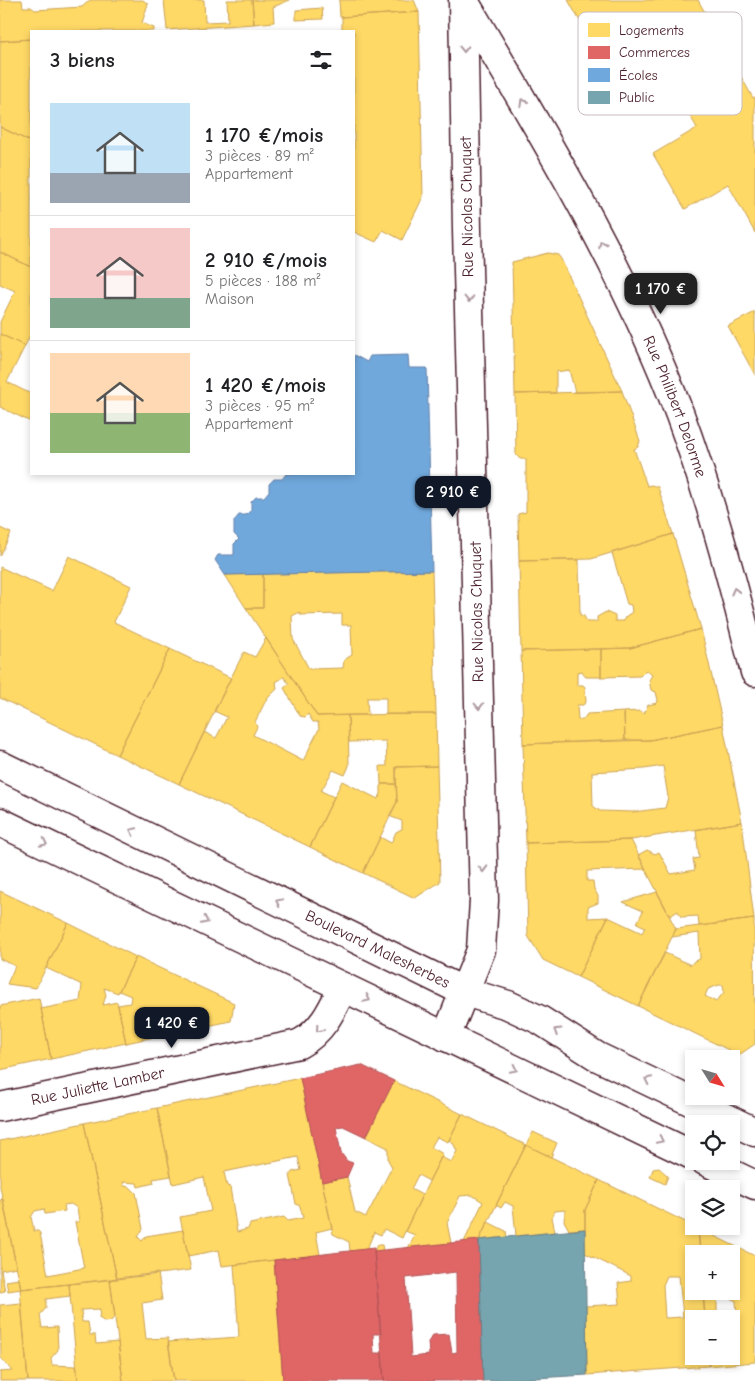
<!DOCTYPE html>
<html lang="fr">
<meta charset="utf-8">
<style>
body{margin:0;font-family:"Comic Neue",sans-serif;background:#f6f6f6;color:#202124;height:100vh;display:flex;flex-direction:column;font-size:19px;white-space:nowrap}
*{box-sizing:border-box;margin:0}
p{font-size:16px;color:#757577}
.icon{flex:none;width:28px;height:28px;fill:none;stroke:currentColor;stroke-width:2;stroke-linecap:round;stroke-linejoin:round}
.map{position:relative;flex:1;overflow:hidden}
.details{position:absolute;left:30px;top:30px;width:325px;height:445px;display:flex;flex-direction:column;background:#fff;border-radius:0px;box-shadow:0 2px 8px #0003}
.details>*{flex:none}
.needle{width:32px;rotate:127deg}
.fabs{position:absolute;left:685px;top:1050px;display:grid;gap:10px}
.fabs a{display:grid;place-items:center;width:55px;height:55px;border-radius:0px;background:#fff;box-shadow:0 2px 8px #0003;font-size:25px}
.price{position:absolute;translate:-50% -42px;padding:0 11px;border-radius:10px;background:#111827;color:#fff;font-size:16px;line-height:32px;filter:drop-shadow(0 1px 2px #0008)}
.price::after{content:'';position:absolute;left:50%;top:30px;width:15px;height:11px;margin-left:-8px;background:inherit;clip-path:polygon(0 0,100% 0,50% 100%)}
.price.selected{background:#222;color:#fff}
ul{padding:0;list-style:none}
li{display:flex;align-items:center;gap:15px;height:125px;padding:0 20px}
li+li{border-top:1px solid #e0e0e0}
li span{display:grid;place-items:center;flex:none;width:140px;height:100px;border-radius:0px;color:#555}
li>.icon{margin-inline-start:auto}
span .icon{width:60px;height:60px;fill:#fffc;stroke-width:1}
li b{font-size:21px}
h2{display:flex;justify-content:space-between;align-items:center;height:60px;padding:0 20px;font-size:21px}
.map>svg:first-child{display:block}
.homes{fill:#ffd966;stroke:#c9a154;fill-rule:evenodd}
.shops{fill:#e06666;stroke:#b35154;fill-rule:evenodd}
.schools{fill:#6fa8dc;stroke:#647fa7}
.public{fill:#76a5af;stroke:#697d87}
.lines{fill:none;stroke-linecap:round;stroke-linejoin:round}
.minor-casing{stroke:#4a1f2b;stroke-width:31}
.primary-casing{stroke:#4a1f2b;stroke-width:31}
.minor{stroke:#fff;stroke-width:28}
.primary{stroke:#fff;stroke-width:28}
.oneway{stroke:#ae9aa0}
.labels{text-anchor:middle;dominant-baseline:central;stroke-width:5;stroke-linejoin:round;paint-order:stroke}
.street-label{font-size:16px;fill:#4a1f2b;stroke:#fff}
.key{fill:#fff;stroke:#c9bcbf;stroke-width:1}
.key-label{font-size:14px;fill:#4a1f2b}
</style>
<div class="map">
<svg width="755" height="1381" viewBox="0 0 755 1381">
<rect width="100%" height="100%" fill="#fff"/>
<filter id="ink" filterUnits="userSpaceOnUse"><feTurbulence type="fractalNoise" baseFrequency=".02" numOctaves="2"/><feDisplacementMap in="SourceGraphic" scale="10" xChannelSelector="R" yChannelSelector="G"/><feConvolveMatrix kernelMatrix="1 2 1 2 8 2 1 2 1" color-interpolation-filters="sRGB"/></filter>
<g filter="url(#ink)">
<path class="homes" d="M0 0H22L23 7H31L35 10 82 7 90 0H143L148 4 142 23 154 28V31H31V39L0 41Z
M164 0H204L205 22 228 21 227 0H252L254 24 167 30Z
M252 0H290L273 7 274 22 254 24Z
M339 0H414L419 12 340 17Z
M568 0H698L753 98 755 97V233L728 184 685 209 653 154 697 128 637 22 594 46Z
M322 8 323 19 296 20V10Z
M419 12 423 197 402 240 383 230 376 242 354 232V31H342V17Z
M31 39V142L0 127V41Z
M0 127 31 142V267L0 252Z
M0 252 31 267V333L25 346 0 334V322L15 291 0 284Z
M548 253 558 255 561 259 622 391 575 392 569 370 556 372V393L515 394 512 262Z
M755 312V375L728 326Z
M0 334 25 346 7 382 31 394V422L0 407Z
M622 391 640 441 638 447 634 449 647 486 651 485 658 487 673 534 591 559 519 561 518 514 526 512V459H520L516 455 515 394Z
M0 528 11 533 0 556Z
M673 534 701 629 630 648 521 651 519 561 579 560 580 615 584 616 587 622H597V617L606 612 615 616V621H624L625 617 632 612 631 605 627 604 612 553Z
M69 556 131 586 114 622 170 649 117 755 0 698V567L52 591Z
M432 571 436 714H386V698H367L368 715 317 716 246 608H263V574ZM300 612V615L342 614V625H351L352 655 344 660 343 668 309 669 293 639 292 616Z
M263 574V608H246L225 575Z
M701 629 723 725 650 740H625L624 712 640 711 644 714 648 705 657 703 658 700 656 692 651 690 649 680 652 675 646 670 640 676 601 677V649L630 648Z
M266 638 317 716 348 715 349 766 345 775 333 770 321 791 334 797 310 847 179 784 204 732 216 738 227 717 214 711 244 652 255 657ZM284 677 289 684 284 688 300 716 305 717 308 714 313 722H318L319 729 303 761 253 735 257 727 255 722 266 700 277 689 276 682Z
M170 649 231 678 179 784 117 755Z
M601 649V677H586L582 671 577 672V685H583L585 687 586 702 583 705H577L578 720H583L587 714 624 712 625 740 523 744 521 651Z
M436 714 437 766 396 767V784H381L380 766H387L386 741 349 742 348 715Z
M723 725 742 822 631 840 526 843 523 744 650 740ZM663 766 668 797 665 808 633 812 600 811 593 806 592 772 644 769Z
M437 766 440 882 415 898 363 873 380 837 391 843 396 832 402 829V821L389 816 397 802 396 767Z
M342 781 378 799 381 794V784H396L397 802 363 873 310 847Z
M742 822 754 919 699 926 698 916 681 917 678 911 670 916 638 855 647 850 655 854 659 852 671 874 695 870 693 859 699 858 696 830Z
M631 840 646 869 587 871V881H593L594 889 598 896V903L588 907V918L608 917 578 977 543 960 528 936 526 843Z
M0 891 68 923 36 988 7 984 15 966 0 959Z
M657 892 676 929 638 1006 578 977 608 917 642 933 645 927 637 923 643 911 623 902Z
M754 919 755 1044 739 1055 638 1006 665 953 691 965 694 961 700 959 699 933 672 937 676 929ZM719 985H723L724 992 716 1002 705 996 708 989Z
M68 923 136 957 118 993 104 988 106 995 103 1005 117 1002 126 1043 51 1059 41 1009 80 1001 82 985 46 968Z
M136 957 234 1003 231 1021 126 1043 118 1005 130 1003 131 996 119 991Z
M39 998 51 1059 0 1070V1006Z
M300 1078 332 1228 316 1232 320 1255 222 1266 219 1250 188 1256 180 1217 211 1211 204 1177 173 1184 157 1108ZM298 1157 301 1170 292 1172 290 1175 296 1204 300 1206 303 1218 288 1221 284 1217 250 1224 248 1229 237 1232 230 1187 227 1186 224 1172Z
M394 1081 462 1114 448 1142 437 1137 431 1147 443 1154 429 1181 418 1175 411 1189 422 1195 402 1238 384 1229 381 1235 374 1232 367 1249 350 1251 349 1242 333 1234 322 1182 347 1177 355 1212 366 1217 392 1167 388 1160V1148L366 1137Z
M157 1108 171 1176 153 1179 154 1183 138 1187 137 1183 123 1182 124 1186 130 1187 136 1193 143 1229 138 1237 142 1241 146 1236 183 1230 191 1270 117 1279 84 1123Z
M462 1114 526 1145 479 1240 464 1242 483 1202 472 1195 460 1196 447 1223 451 1243 408 1248 415 1235 405 1231 441 1157 451 1162 457 1151 453 1143 449 1140Z
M84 1123 117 1279 21 1289 0 1187V1141ZM71 1204 77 1208 79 1222H75L84 1268 48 1275 40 1233 38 1231H34L31 1217 35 1211 44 1209 45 1214 65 1211 64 1205Z
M533 1132 557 1143 551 1157 526 1145Z
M526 1145 599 1180 585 1210V1229L569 1230 564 1221 565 1210 555 1211 552 1217 555 1232 516 1236 513 1206 505 1202 501 1208 496 1205Z
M659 1168 668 1176 665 1184 650 1177 653 1169Z
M599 1180 698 1228 700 1254H694V1291H703L705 1319H694V1356H708L709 1366 587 1375 586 1306 620 1304 618 1283 631 1281V1276L585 1253V1210ZM667 1276H679L683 1317 665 1318 663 1285Z
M3 1199 16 1267 1 1270 5 1291 0 1292V1200Z
M488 1222 506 1231 507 1237 479 1240Z
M698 1228 755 1256V1362L709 1366 708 1356H731V1319H737L736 1301 726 1296H717V1315L724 1319H705L703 1291H731V1254H700Z
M377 1245H382L383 1250 374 1251Z
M274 1260 283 1381H174L168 1342 239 1337 234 1265Z
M158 1273 162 1300 142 1303 146 1339 168 1338 174 1381H123L110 1279Z
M19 1279 21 1289 8 1291 6 1281Z
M110 1279 115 1316 111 1321 105 1322 99 1318 100 1309 81 1310 82 1322H88L90 1335H95L96 1344 118 1342 123 1381H78L69 1284Z
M69 1284 70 1296 46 1299V1308L40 1315 42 1328 57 1327 58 1350 51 1358 52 1365 76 1366 78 1381H28L20 1289Z
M21 1303 28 1381H0V1372L12 1371 1 1358 0 1305Z"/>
<path class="shops" d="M361 1065 394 1081 366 1137 343 1126 336 1127 341 1153 347 1161 353 1163 347 1177 322 1182 300 1078Z
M479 1240 483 1381H384L374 1251ZM456 1272 457 1352 452 1353 449 1334 433 1335 428 1342 429 1355 411 1357 406 1278Z
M374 1248 381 1334H373L374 1353H382L384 1381H283L274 1260Z"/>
<path class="schools" d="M354 355 367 362 370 356 408 355 409 368H427L432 571 225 575 215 560 218 555H234V544L239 539 234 534V521L239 515H246L251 510V502L256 497H264L269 491V484L274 479H282L286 474H354Z"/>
<path class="public" d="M585 1229 587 1375 483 1381 479 1240Z"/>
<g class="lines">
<defs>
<g id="minor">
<path id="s1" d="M464 1C543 135 625 269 680 415 711 499 734 585 755 672"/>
<path d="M446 1037 481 950 484 900 467 230 463 0"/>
<path id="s2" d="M0 1107 299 1044C322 1032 332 1010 343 987"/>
</g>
<g id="primary">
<path id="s3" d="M0 765 465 992 508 1005 540 1020 598 1057 755 1132"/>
<path d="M0 822 694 1156"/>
<path d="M705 1161 755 1185"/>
</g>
</defs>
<use href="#minor" class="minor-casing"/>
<use href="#primary" class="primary-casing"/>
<use href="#minor" class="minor"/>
<use href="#primary" class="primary"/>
</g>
<defs><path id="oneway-chevron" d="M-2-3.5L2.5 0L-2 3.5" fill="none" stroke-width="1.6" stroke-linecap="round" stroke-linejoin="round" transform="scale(1.25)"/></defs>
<g class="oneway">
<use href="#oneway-chevron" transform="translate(464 49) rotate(89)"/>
<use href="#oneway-chevron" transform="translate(523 102) rotate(-120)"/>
<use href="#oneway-chevron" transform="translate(602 244) rotate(-117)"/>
<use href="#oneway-chevron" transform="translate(469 299) rotate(89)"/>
<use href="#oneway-chevron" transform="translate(735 591) rotate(-104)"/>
<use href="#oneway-chevron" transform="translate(479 706) rotate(89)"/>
<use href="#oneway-chevron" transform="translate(133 831) rotate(-154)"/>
<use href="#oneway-chevron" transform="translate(44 843) rotate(26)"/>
<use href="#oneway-chevron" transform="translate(483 869) rotate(89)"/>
<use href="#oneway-chevron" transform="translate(279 902) rotate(-154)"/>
<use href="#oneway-chevron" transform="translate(205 921) rotate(26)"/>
<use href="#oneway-chevron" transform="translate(367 999) rotate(26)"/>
<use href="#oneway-chevron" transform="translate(319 1029) rotate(131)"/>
<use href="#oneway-chevron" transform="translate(557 1031) rotate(-148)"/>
<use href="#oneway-chevron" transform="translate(514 1069) rotate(26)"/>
<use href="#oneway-chevron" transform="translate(648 1080) rotate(-154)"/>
<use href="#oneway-chevron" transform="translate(660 1140) rotate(26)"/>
</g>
</g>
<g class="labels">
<g class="street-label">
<text transform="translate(467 207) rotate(-91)">Rue Nicolas Chuquet</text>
<text stroke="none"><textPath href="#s1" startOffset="458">Rue Philibert Delorme</textPath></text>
<text transform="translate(477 612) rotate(-91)">Rue Nicolas Chuquet</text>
<text stroke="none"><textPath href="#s3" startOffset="420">Boulevard Malesherbes</textPath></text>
<text stroke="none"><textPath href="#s2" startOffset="100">Rue Juliette Lamber</textPath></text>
</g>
</g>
<rect x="578" y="12" width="164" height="103" rx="8" class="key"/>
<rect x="588" y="23" width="22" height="14" fill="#ffd966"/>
<rect x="588" y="46" width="22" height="13" fill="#e06666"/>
<rect x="588" y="68" width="22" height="14" fill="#6fa8dc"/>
<rect x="588" y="91" width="22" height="13" fill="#76a5af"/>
<g class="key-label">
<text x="619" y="35">Logements</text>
<text x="619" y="57">Commerces</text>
<text x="619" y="80">Écoles</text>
<text x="619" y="102">Public</text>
</g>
</svg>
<div class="fabs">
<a><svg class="needle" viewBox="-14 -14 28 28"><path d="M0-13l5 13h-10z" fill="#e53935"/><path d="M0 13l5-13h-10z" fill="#757577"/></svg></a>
<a><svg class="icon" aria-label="locate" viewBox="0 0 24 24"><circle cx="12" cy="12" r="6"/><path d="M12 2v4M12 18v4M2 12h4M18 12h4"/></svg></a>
<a><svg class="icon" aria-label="layers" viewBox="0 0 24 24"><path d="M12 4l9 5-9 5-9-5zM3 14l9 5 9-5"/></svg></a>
<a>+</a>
<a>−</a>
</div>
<b class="price selected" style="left:661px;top:315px">1 170 €</b>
<b class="price" style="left:453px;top:518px">2 910 €</b>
<b class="price" style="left:172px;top:1049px">1 420 €</b>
<section class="details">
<h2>3 biens<svg class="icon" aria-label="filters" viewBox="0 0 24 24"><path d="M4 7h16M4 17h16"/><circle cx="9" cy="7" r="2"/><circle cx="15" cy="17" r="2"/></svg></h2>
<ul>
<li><span style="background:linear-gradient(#bfe0f5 70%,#9aa5b1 0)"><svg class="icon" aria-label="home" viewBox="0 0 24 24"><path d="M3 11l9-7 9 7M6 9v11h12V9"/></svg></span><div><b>1 170 €/mois</b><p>3 pièces · 89 m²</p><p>Appartement</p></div></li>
<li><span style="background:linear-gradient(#f6c9c9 70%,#7fa58c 0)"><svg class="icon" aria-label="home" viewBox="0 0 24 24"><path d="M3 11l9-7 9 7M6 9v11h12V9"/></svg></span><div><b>2 910 €/mois</b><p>5 pièces · 188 m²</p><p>Maison</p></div></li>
<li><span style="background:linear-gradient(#ffd9b3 60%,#8fb573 0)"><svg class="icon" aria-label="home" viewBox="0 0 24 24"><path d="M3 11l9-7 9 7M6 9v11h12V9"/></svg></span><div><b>1 420 €/mois</b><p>3 pièces · 95 m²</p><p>Appartement</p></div></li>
</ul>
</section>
</div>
